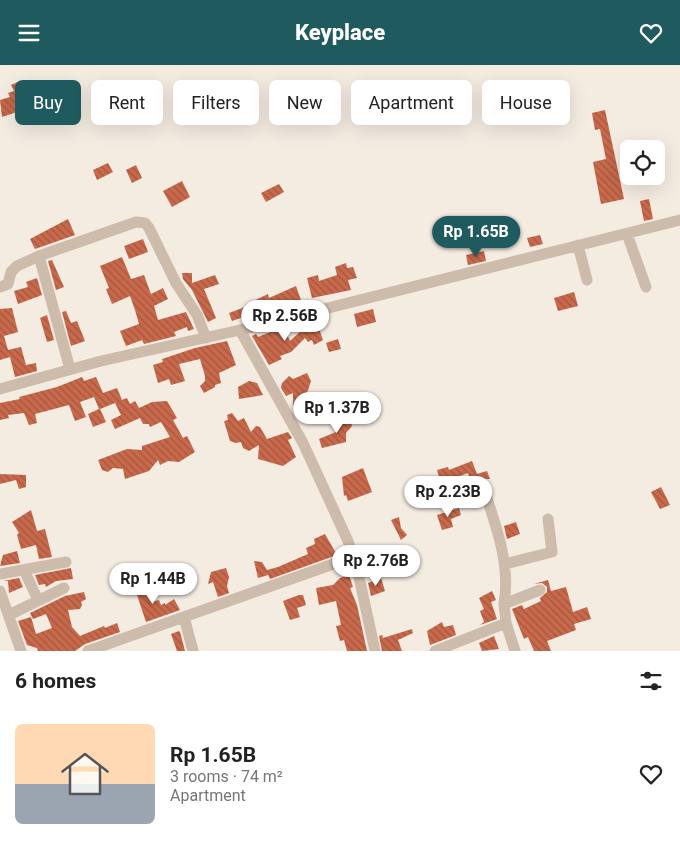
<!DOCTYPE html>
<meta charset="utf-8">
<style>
body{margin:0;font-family:Roboto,sans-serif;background:#f2f2f2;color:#222;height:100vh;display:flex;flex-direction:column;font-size:19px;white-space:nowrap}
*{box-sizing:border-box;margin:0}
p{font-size:16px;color:#767676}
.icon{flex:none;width:28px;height:28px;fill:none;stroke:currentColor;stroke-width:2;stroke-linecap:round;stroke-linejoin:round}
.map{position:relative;height:586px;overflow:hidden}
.sheet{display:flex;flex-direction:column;background:#fff;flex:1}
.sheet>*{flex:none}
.hud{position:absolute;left:15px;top:15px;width:650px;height:45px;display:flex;gap:10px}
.tools{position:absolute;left:620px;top:75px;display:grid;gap:10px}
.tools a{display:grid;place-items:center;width:45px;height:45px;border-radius:8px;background:#fff;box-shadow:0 5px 20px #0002;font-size:25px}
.price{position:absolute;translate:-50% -42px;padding:0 11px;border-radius:18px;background:#fff;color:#222;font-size:16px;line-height:32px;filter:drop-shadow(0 1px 2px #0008)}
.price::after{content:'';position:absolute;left:50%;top:30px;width:15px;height:11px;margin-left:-8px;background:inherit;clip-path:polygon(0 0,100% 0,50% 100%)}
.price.selected{background:#1f5a5e;color:#fff}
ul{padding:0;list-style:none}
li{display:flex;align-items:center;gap:15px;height:125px;padding:0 15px}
li span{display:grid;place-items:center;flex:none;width:140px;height:100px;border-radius:8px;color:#555}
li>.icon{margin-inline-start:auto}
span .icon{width:60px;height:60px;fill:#fffc;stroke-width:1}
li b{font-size:21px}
h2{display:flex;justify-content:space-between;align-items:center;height:60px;padding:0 15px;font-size:21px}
.tag{padding:0 18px;border-radius:8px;background:#fff;box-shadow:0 5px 20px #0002;font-size:18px;line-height:45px}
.tag.selected{background:#1f5a5e;color:#fff}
header{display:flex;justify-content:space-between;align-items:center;height:65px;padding:0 15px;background:#1f5a5e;color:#fff;font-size:22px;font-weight:800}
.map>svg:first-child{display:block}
.building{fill:url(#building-back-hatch)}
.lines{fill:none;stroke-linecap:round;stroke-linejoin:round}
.minor{stroke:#cdbbac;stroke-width:11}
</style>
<header><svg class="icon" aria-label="menu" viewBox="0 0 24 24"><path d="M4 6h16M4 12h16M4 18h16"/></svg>Keyplace<svg class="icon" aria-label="heart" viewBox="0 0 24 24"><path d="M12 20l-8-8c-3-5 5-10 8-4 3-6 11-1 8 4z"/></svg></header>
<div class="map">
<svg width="680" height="586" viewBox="0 0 680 586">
<defs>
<pattern id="building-back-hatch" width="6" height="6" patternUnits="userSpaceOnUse" patternTransform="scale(1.25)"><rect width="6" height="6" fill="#c8694b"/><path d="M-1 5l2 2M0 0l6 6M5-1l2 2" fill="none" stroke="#a4573f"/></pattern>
</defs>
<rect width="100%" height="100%" fill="#f4ebe1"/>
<path class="building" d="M20 16 23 23 18 25 23 36 19 38 23 45 2 52 0 35 10 32 8 28 14 26 11 20Z
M605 45 624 134 601 139 593 97 606 94 600 64 595 65 592 48Z
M108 98 113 107 97 115 93 105Z
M136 100 142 113 132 118 126 105Z
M182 116 190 132 172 142 163 126Z
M279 119 284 127 266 137 261 128Z
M649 134 653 154 644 156 640 136Z
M68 154 75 170 35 184 30 174Z
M540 170 543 179 530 182 527 173Z
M143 174 148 187 129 194 124 181Z
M484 186 486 196 468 200 466 190Z
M122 192 131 214 144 210 151 229 163 223 168 234 154 241 158 255 186 247 194 264 188 266 187 262 174 267 176 271 144 279 142 275 126 281 120 266 139 259 135 245 130 231 112 239 106 224 109 223 100 201Z
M52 195 64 222 56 225 48 196Z
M346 198 347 203 353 202 357 213 348 215 351 225 312 233 307 213 318 210 319 216 337 210 335 202Z
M182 208H192V218L215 210 219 219 204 224 216 253 208 257 192 225 183 214Z
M37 213 42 230 18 239 14 226 28 222 26 217Z
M296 221 303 241 264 251 263 248 250 253 249 250 232 256 229 248 245 242V240L268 229 269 233Z
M574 227 578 241 558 246 554 233Z
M12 243 18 267 4 271 8 285 21 282 26 300 36 298 37 306 15 312 10 292 0 295V244Z
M373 244 376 257 357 262 354 249Z
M66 246 71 258 77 256 85 276 71 281 62 247Z
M47 250 54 275 47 277 40 253Z
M312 257 314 262 318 261 323 275 314 280 312 275 308 277 305 273 291 287 280 291 282 294 269 300 252 271 256 269 258 272 283 262 290 276 303 264 302 262Z
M338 274 341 284 329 287 326 278Z
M227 276 236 300 219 308 221 318 215 320V322L204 328 200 321 205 316V311L200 294 179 299 185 316 171 320 169 314 158 318 153 300 163 297 162 294 195 283Z
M307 308 311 316 306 331 316 329 317 331 299 341H293V328L286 331 281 323 282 318 289 311 293 314Z
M82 312 84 316 96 312 103 328 117 323 122 335 127 333 130 339 135 336 139 343 152 337 167 336 177 353 173 355 183 373 187 371 195 387 179 397 168 396 160 400 158 395 149 406 125 414 123 404 113 403 108 407 102 405 98 395 127 384 142 385V381L170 372 161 357 150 362 149 359H143L140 353 115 364 111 355 121 350 115 338 100 344 106 357 93 362 88 349 99 344 94 332 80 337 86 352 75 356 69 340 35 349 37 358 29 360 24 348 8 350 9 353 0 355V338L20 334 19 332 57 322Z
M249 316 257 318 263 330 239 334 238 322Z
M337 334 339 338H345L346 343 337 352V349L322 355 321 346 326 342V339Z
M232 348 238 356 244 353 251 367 256 361 260 362 267 374 288 367 292 373 288 375 296 392 283 401 258 394 259 380 249 386 243 383 241 377 236 378 230 376 224 356 228 355 227 350Z
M350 353 352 361 346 368V377L322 383 319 374 336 367 337 355Z
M472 396 477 409 487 406 490 414H480L472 420 468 408 441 418 437 405 448 402 449 405Z
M363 403 372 427 348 436 346 430 344 431 342 412Z
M0 409 26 410V422L19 424 16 415 0 419Z
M661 422 670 440 660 444 651 427Z
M459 443 461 450 451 454 453 462 442 465 437 450Z
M31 445 37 466 45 464 52 492 39 494 36 480 21 484 17 470 19 468 12 457Z
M399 452 401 463 407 470 401 475 391 455Z
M516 457 520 469 507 474 504 461Z
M325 469 337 490 270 514 267 507 268 510 258 513 254 496 262 497 267 505 278 502 308 489 306 483 315 479 314 474Z
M17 486 20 498 0 501 3 490Z
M71 503 73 514 56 516 46 522 45 519 39 520 35 510Z
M226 503 229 512 227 521 229 528 218 532 213 517 208 519 211 507Z
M349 510 353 522 350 523 357 540 367 586H347L344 575 340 576 336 561 341 560 336 536 319 540 316 523 333 520 340 513Z
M19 513 23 522 9 528 8 516H3Z
M381 513 385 526 371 531 368 518Z
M548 515 551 526 566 522 573 547 587 542 591 554 574 559 576 565 547 576 551 586H534L528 572 524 574 512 544 522 540 524 544 541 536 540 533 547 527V522L542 518 534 519Z
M146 518 152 537 159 535 161 540 165 538V540L174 534 180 545 146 557 134 521Z
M492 526 496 535 491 537 497 554 480 560 484 557 480 546 484 544 479 533Z
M84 527 86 534 81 537 82 540 80 544 68 545 72 562 80 571 104 561 105 563 117 558 120 567 85 579 75 586H38L37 583 27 580 18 556 31 552 36 569 52 563 46 549 33 554 30 548 65 531Z
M299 530H303L306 540 297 543 300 552 290 555 283 536Z
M442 557 444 562 453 560 456 570 430 580 427 566Z
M412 564 413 568 398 575 402 586H382L379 571 382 570 383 573Z
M179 566 180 567 185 586H177L171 569Z
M494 571 499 584 482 586 479 578Z"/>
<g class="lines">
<path class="minor" d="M627 169 646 222
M578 180 587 215
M39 191 136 157 145 158 149 163 176 218 197 250 206 273
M0 222 8 219 11 207 17 201 39 191 70 304
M240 265 303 378 348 476 359 512 375 586
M0 324 101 296 240 265 680 155
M483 421C495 459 511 498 504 539
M505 499 552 487 548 454
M24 505 38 535
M0 509 66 497
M0 526 21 586
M9 550 64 523
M184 552 193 586
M88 586 353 492
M435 586 506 558
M515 586 506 558 504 539 540 525"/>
</g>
</svg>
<div class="tools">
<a><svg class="icon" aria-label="locate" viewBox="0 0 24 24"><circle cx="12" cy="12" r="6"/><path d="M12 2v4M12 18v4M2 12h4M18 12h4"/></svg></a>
</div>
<b class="price selected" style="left:476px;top:193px">Rp 1.65B</b>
<b class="price" style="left:285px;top:277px">Rp 2.56B</b>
<b class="price" style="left:337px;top:369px">Rp 1.37B</b>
<b class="price" style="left:448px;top:453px">Rp 2.23B</b>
<b class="price" style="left:376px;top:522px">Rp 2.76B</b>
<b class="price" style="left:153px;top:540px">Rp 1.44B</b>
<div class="hud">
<a class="tag selected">Buy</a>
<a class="tag">Rent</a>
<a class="tag">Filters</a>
<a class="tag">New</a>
<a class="tag">Apartment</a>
<a class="tag">House</a>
</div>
</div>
<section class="sheet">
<h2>6 homes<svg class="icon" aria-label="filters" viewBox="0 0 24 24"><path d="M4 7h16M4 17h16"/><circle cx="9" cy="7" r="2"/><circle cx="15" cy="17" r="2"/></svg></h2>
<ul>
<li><span style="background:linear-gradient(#ffd9b3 60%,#9aa5b1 0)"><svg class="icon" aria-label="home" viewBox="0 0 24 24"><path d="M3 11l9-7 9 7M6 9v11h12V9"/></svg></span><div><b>Rp 1.65B</b><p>3 rooms · 74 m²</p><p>Apartment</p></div><svg class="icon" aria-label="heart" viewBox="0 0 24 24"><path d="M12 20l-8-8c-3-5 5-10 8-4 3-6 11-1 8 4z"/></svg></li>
</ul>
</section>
